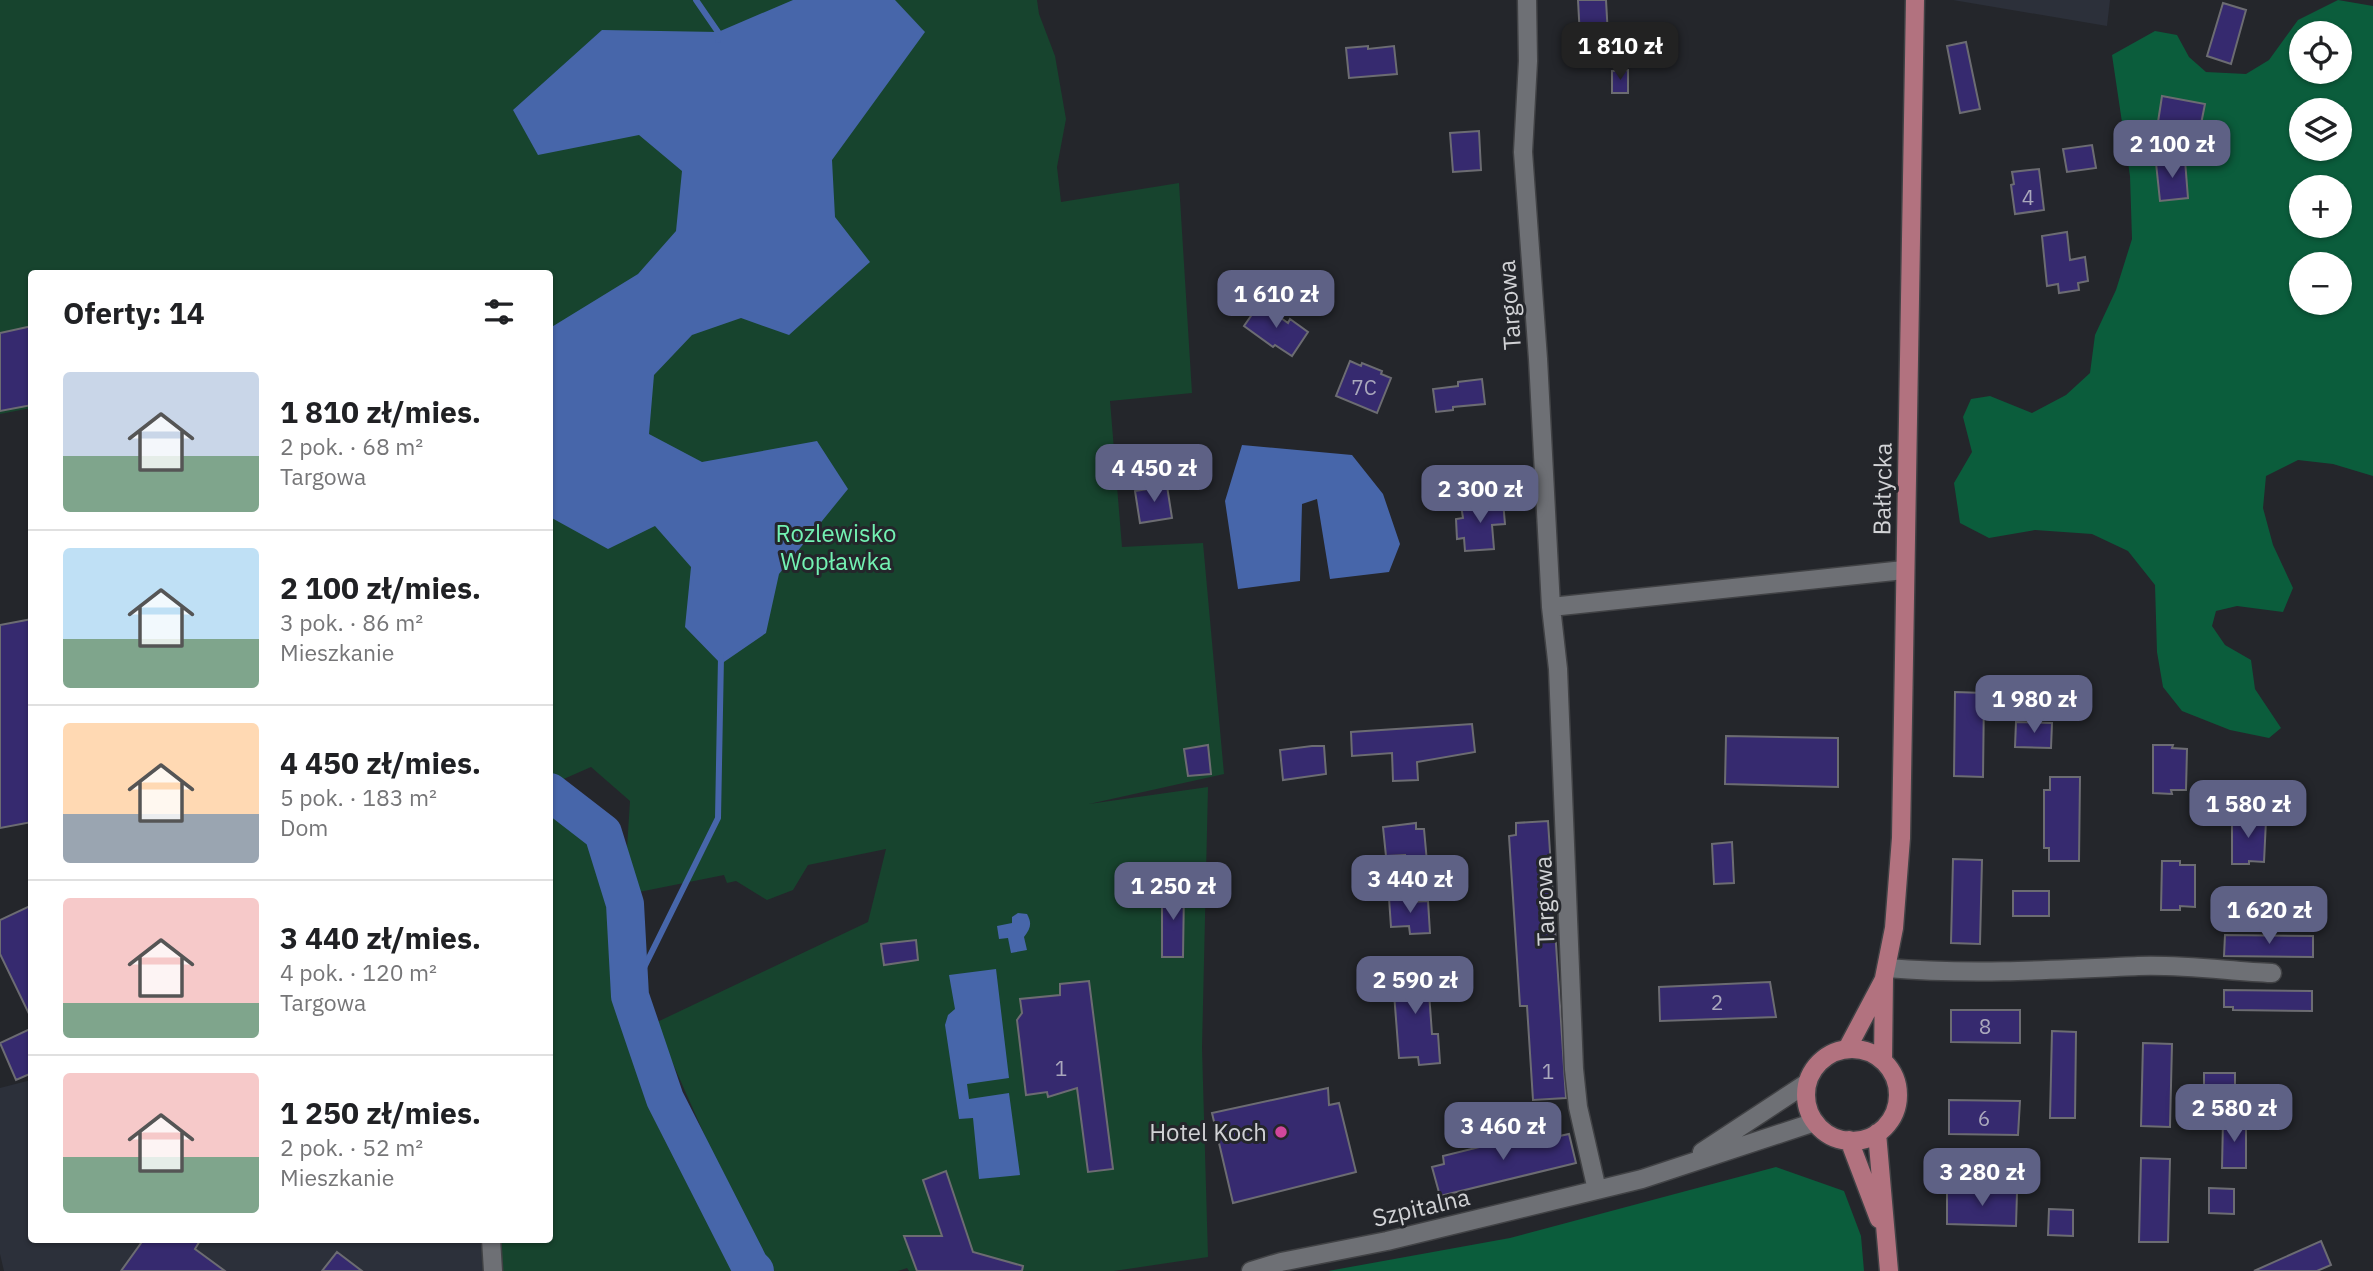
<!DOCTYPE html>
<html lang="pl">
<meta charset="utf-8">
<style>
body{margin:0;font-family:"IBM Plex Sans",sans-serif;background:#f6f6f6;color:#202124;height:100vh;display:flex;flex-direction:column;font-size:26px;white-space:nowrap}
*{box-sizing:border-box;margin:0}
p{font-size:23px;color:#757577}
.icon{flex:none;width:38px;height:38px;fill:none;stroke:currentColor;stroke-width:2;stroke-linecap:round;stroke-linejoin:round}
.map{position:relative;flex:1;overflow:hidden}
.sheet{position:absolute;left:28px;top:270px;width:525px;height:973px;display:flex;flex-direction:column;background:#fff;border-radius:7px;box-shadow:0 2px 5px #0004}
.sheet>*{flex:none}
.fabs{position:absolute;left:2289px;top:21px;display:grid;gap:14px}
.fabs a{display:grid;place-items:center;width:63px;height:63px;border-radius:50%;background:#fff;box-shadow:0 2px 5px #0004;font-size:35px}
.price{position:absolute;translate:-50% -60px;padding:0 16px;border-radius:14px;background:#5e6185;color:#fff;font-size:23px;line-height:46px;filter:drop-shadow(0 2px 4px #0008)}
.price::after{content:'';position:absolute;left:50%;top:42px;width:21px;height:16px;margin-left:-10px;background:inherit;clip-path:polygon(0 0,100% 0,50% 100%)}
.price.selected{background:#222;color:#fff}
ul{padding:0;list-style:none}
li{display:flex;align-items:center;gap:21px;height:175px;padding:0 35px}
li+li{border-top:2px solid #e0e0e0}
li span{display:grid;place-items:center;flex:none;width:196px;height:140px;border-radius:7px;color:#555}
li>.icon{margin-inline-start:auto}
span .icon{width:84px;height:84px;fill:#fffc;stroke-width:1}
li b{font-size:30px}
h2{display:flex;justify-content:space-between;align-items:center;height:84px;padding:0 35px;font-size:30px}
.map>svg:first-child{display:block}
.built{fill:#2c303a}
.green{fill:#17442e}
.forest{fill:#0b5d3c;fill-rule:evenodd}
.water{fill:#4766aa}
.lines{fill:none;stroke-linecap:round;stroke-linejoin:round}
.stream{stroke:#4766aa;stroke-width:6}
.river{stroke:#4766aa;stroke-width:38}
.building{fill:#362a6f;stroke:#6c6c72;stroke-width:2}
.minor-casing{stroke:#414245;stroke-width:21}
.major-casing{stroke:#414245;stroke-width:21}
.minor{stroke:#6e7075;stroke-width:18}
.major{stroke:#b2727f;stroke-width:18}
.hotel-dot{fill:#d1479c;stroke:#24262b;stroke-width:2.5}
.labels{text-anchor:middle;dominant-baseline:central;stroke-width:6;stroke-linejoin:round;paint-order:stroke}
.number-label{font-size:21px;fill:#aaa8bc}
.street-label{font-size:24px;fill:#d1d2d5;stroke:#24262b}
.park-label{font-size:24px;fill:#73f2b3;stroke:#24262b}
.poi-label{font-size:24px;fill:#d1d2d5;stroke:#24262b;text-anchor:end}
</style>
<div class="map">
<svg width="2373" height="1271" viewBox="0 0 2373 1271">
<rect width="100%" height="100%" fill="#24262b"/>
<path class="built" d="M1953 0H2110L2107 26Z
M31 1080 32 1239H493V1271H4L0 1254V1088Z"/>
<path class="green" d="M0 0H1037L1039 14 1055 56 1066 119 1057 167 1061 202 1179 183 1192 393 1110 401 1122 547 1203 543 1224 774 1089 804 1208 787 1202 1048 1208 1257 1114 1271H909L907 1268 898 1271H771L758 1256 655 1023 868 922 886 849 808 865 793 890 767 900 736 881 727 883 724 875 624 895 630 801 591 767 550 785V273H32L31 408 0 414Z
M550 792 603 833 625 904 630 996 665 1099 750 1266 755 1271H493V1239H550Z"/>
<path class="forest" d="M2338 0 2373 6V476L2333 464 2298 460 2266 476 2263 508 2273 545 2293 588 2283 612 2237 606 2216 611 2212 626 2225 645 2251 660 2255 689 2281 728 2269 738 2230 730 2182 711 2163 687 2157 652 2155 585 2128 551 2092 534 2035 530 1989 538 1960 523 1954 483 1972 452 1963 417 1971 399 1990 396 2032 413 2066 395 2090 373 2095 335 2116 290 2132 239 2130 176 2112 55 2155 31 2177 35 2189 57 2206 72 2246 74 2269 60 2298 20ZM2301 33H2340V72H2301ZM2301 110H2340V149H2301ZM2301 187H2340V226H2301ZM2301 264H2340V303H2301Z
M1776 1167 1844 1191 1861 1236 1864 1271H1328L1510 1238Z"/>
<path class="water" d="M793 0H895L925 32 832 160 835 217 870 262 789 335 741 318 692 335 654 375 649 434 702 462 817 441 848 489 779 574 766 633 721 664 685 627 691 567 655 526 608 549 550 517V328L638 274 676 231 682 171 639 135 538 155 513 110 602 30 718 32Z
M1242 445 1352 455 1383 494 1400 544 1389 572 1330 579 1317 499 1302 504 1300 581 1238 589 1225 501Z
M1018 913 1027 914C1032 923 1031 928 1024 937L1027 950 1011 953 1008 938 999 939 997 926 1012 923V917Z
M996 969 1009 1078 967 1084 969 1099 1009 1093 1020 1175 979 1179 973 1118 959 1119 945 1025 948 1015 955 1009 949 975Z"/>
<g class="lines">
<path class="stream" d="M696 0 718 32V40
M630 996 718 818 721 657"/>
<path class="river" d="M550 792 603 833 625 904 630 996 665 1099 750 1266 755 1271"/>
</g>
<path class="building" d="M1578 0H1606L1608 36 1580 37Z
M2223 3 2246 10 2231 64 2207 56Z
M1966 42 1980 109 1960 113 1947 46Z
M1368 46V49L1394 46 1397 74 1349 78 1346 48Z
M1628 70V93H1612V71Z
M2162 96 2205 104 2200 129 2158 122Z
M1479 131 1481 170 1453 172 1450 133Z
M2092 145 2096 168 2067 172 2063 149Z
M2185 160 2188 198 2160 201 2156 163Z
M2039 169 2044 210 2015 214 2011 185 2014 184 2012 172Z
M2067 232 2070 260 2085 257 2088 281 2078 283 2079 290 2059 293 2058 284 2047 286 2042 236Z
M1260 303 1288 323 1290 319 1308 332 1292 356 1275 345 1273 347 1244 326Z
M32 326V405L0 411V333Z
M1350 361 1361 366 1362 363 1382 371 1381 374 1391 378 1377 413 1336 396Z
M1482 379 1485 404 1453 407V410L1436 412 1433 389 1458 386V382Z
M1167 486 1172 518 1140 523 1135 491Z
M1503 501 1505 524 1492 525 1494 549 1465 551 1464 538 1457 539 1456 519 1463 518 1461 505Z
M32 619V822L0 828V625Z
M1955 692 1984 693 1983 777 1954 776Z
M2016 722 2052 723 2051 748 2015 747Z
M1472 724 1475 752 1417 762 1418 780 1393 781 1392 753 1352 756 1351 732Z
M1726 736 1838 738V787L1725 784Z
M1208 745 1211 774 1188 776 1184 749Z
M2153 745H2173L2172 748 2187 749 2186 790H2171L2172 794 2153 793Z
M1312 746H1324L1326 774 1283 780 1280 750Z
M2050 777H2080L2079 861H2049V848H2044V790H2050Z
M2232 816H2251L2250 819 2266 820 2264 862 2249 861V864H2232Z
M1548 821 1566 1098 1533 1100 1527 1006H1520L1509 836 1516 835V823Z
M1416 823V829H1424L1427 862 1405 864V855L1386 856 1383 827Z
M1732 842 1734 883 1714 884 1712 844Z
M1953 859 1982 860 1980 944 1951 943Z
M2162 861H2180V865H2195V907L2180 906V910H2161Z
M1162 888 1184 889 1183 957H1162Z
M2013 891H2049V916H2013Z
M1410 897 1411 902 1428 901 1430 933 1410 934 1409 926 1391 927 1389 898Z
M32 905V1020L0 954V920Z
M2225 935 2313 936V957L2224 956Z
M916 940 918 960 884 965 881 944Z
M1427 965 1432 1034H1438L1440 1063 1419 1065 1418 1057 1399 1058 1393 980 1398 981 1397 967Z
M1089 981 1113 1169 1088 1172 1077 1088 1048 1097 1047 1092 1026 1095 1017 1020 1022 1013 1020 999 1060 995V984Z
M1770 982 1776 1017 1660 1021 1659 987Z
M2224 990 2312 991V1011L2233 1010V1007H2224Z
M1951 1010H2020V1043L1951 1042Z
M32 1028V1073L16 1080 0 1043Z
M2052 1031 2076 1032 2075 1118H2050Z
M2143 1043 2172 1044 2170 1127 2141 1126Z
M2204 1073H2235V1098H2204Z
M1328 1088 1329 1105 1339 1103 1356 1172 1233 1203 1212 1113Z
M1949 1100 2020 1101 2018 1135 1949 1134Z
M2223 1120H2246V1168H2222Z
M1548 1130 1550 1138 1569 1134 1576 1163 1440 1196 1432 1167 1444 1164 1443 1156Z
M2141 1158 2170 1159 2168 1242H2139Z
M946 1171 973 1252 1023 1266 1022 1271H917L904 1236H942L923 1180Z
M2209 1188 2234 1189V1214L2209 1213Z
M1947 1191 2017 1192 2016 1226 1947 1224Z
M2049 1209 2073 1210V1236L2048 1235Z
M144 1239H201L195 1249 225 1271H121Z
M2321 1241 2331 1265 2317 1271H2254Z
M337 1252 362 1271H322Z"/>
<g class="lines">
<defs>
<path id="minor" d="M1527 0 1528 61 1523 152 1538 359 1551 607
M1887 968C1970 975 2055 970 2138 966 2180 964 2229 971 2272 973
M1702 1152 1807 1083
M1597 1190 1578 1107 1574 1069 1558 669 1551 607 1904 570
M491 1239 493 1271
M1251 1271 1281 1262 1387 1241 1642 1179 1815 1122"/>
<path id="major" d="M1847 1049 1883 981
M1806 1095a46 46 0 1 1 92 0a46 46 0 1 1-92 0Z
M1883 1061 1884 978 1894 928 1901 838 1915 0
M1877 1133 1889 1271
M1849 1140 1879 1219"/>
</defs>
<use href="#minor" class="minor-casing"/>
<use href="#major" class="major-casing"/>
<use href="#minor" class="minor"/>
<use href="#major" class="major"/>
</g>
<circle class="hotel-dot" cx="1281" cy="1132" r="7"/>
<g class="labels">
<g class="number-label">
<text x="2028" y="197">4</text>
<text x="1364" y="387">7C</text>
<text x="1717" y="1002">2</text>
<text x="1985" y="1026">8</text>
<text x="1061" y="1068">1</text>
<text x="1548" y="1071">1</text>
<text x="1984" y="1118">6</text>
</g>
<g class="street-label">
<text transform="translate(1509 305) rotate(-94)">Targowa</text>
<text transform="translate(1882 489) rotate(-89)">Bałtycka</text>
<text transform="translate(1544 901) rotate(-92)">Targowa</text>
<text transform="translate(1421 1207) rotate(-13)">Szpitalna</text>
</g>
<g class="park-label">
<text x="836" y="533">Rozlewisko<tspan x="836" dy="28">Wopławka</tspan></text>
</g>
<g class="poi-label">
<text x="1267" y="1132">Hotel Koch</text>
</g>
</g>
</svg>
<div class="fabs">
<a><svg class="icon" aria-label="locate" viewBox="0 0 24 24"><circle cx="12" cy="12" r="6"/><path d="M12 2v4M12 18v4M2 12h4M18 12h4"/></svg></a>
<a><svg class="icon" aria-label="layers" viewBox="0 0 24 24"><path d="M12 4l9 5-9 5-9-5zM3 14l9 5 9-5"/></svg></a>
<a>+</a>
<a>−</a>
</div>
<b class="price selected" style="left:1620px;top:82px">1 810 zł</b>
<b class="price" style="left:2172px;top:180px">2 100 zł</b>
<b class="price" style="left:1276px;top:330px">1 610 zł</b>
<b class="price" style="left:1154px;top:504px">4 450 zł</b>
<b class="price" style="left:1480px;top:525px">2 300 zł</b>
<b class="price" style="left:2034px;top:735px">1 980 zł</b>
<b class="price" style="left:2248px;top:840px">1 580 zł</b>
<b class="price" style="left:1410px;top:915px">3 440 zł</b>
<b class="price" style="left:1173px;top:922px">1 250 zł</b>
<b class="price" style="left:2269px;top:946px">1 620 zł</b>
<b class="price" style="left:1415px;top:1016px">2 590 zł</b>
<b class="price" style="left:2234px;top:1144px">2 580 zł</b>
<b class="price" style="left:1503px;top:1162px">3 460 zł</b>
<b class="price" style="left:1982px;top:1208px">3 280 zł</b>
<section class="sheet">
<h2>Oferty: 14<svg class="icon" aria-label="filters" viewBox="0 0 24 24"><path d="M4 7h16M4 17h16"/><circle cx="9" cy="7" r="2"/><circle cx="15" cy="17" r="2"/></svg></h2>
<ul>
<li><span style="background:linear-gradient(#c9d6e8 60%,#7fa58c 0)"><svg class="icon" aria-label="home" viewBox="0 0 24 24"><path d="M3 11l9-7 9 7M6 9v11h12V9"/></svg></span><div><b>1 810 zł/mies.</b><p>2 pok. · 68 m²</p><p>Targowa</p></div></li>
<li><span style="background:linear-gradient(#bfe0f5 65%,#7fa58c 0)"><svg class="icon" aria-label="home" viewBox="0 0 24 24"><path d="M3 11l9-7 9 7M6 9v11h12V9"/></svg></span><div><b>2 100 zł/mies.</b><p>3 pok. · 86 m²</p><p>Mieszkanie</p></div></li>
<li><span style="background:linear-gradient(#ffd9b3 65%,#9aa5b1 0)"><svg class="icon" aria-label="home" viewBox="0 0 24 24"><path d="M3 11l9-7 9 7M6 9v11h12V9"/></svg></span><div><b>4 450 zł/mies.</b><p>5 pok. · 183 m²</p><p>Dom</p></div></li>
<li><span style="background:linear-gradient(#f6c9c9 75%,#7fa58c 0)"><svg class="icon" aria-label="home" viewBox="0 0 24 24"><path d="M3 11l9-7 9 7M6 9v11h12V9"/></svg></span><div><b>3 440 zł/mies.</b><p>4 pok. · 120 m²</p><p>Targowa</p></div></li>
<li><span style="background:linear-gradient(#f6c9c9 60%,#7fa58c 0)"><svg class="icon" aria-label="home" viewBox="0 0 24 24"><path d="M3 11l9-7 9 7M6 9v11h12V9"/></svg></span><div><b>1 250 zł/mies.</b><p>2 pok. · 52 m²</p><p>Mieszkanie</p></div></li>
</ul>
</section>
</div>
